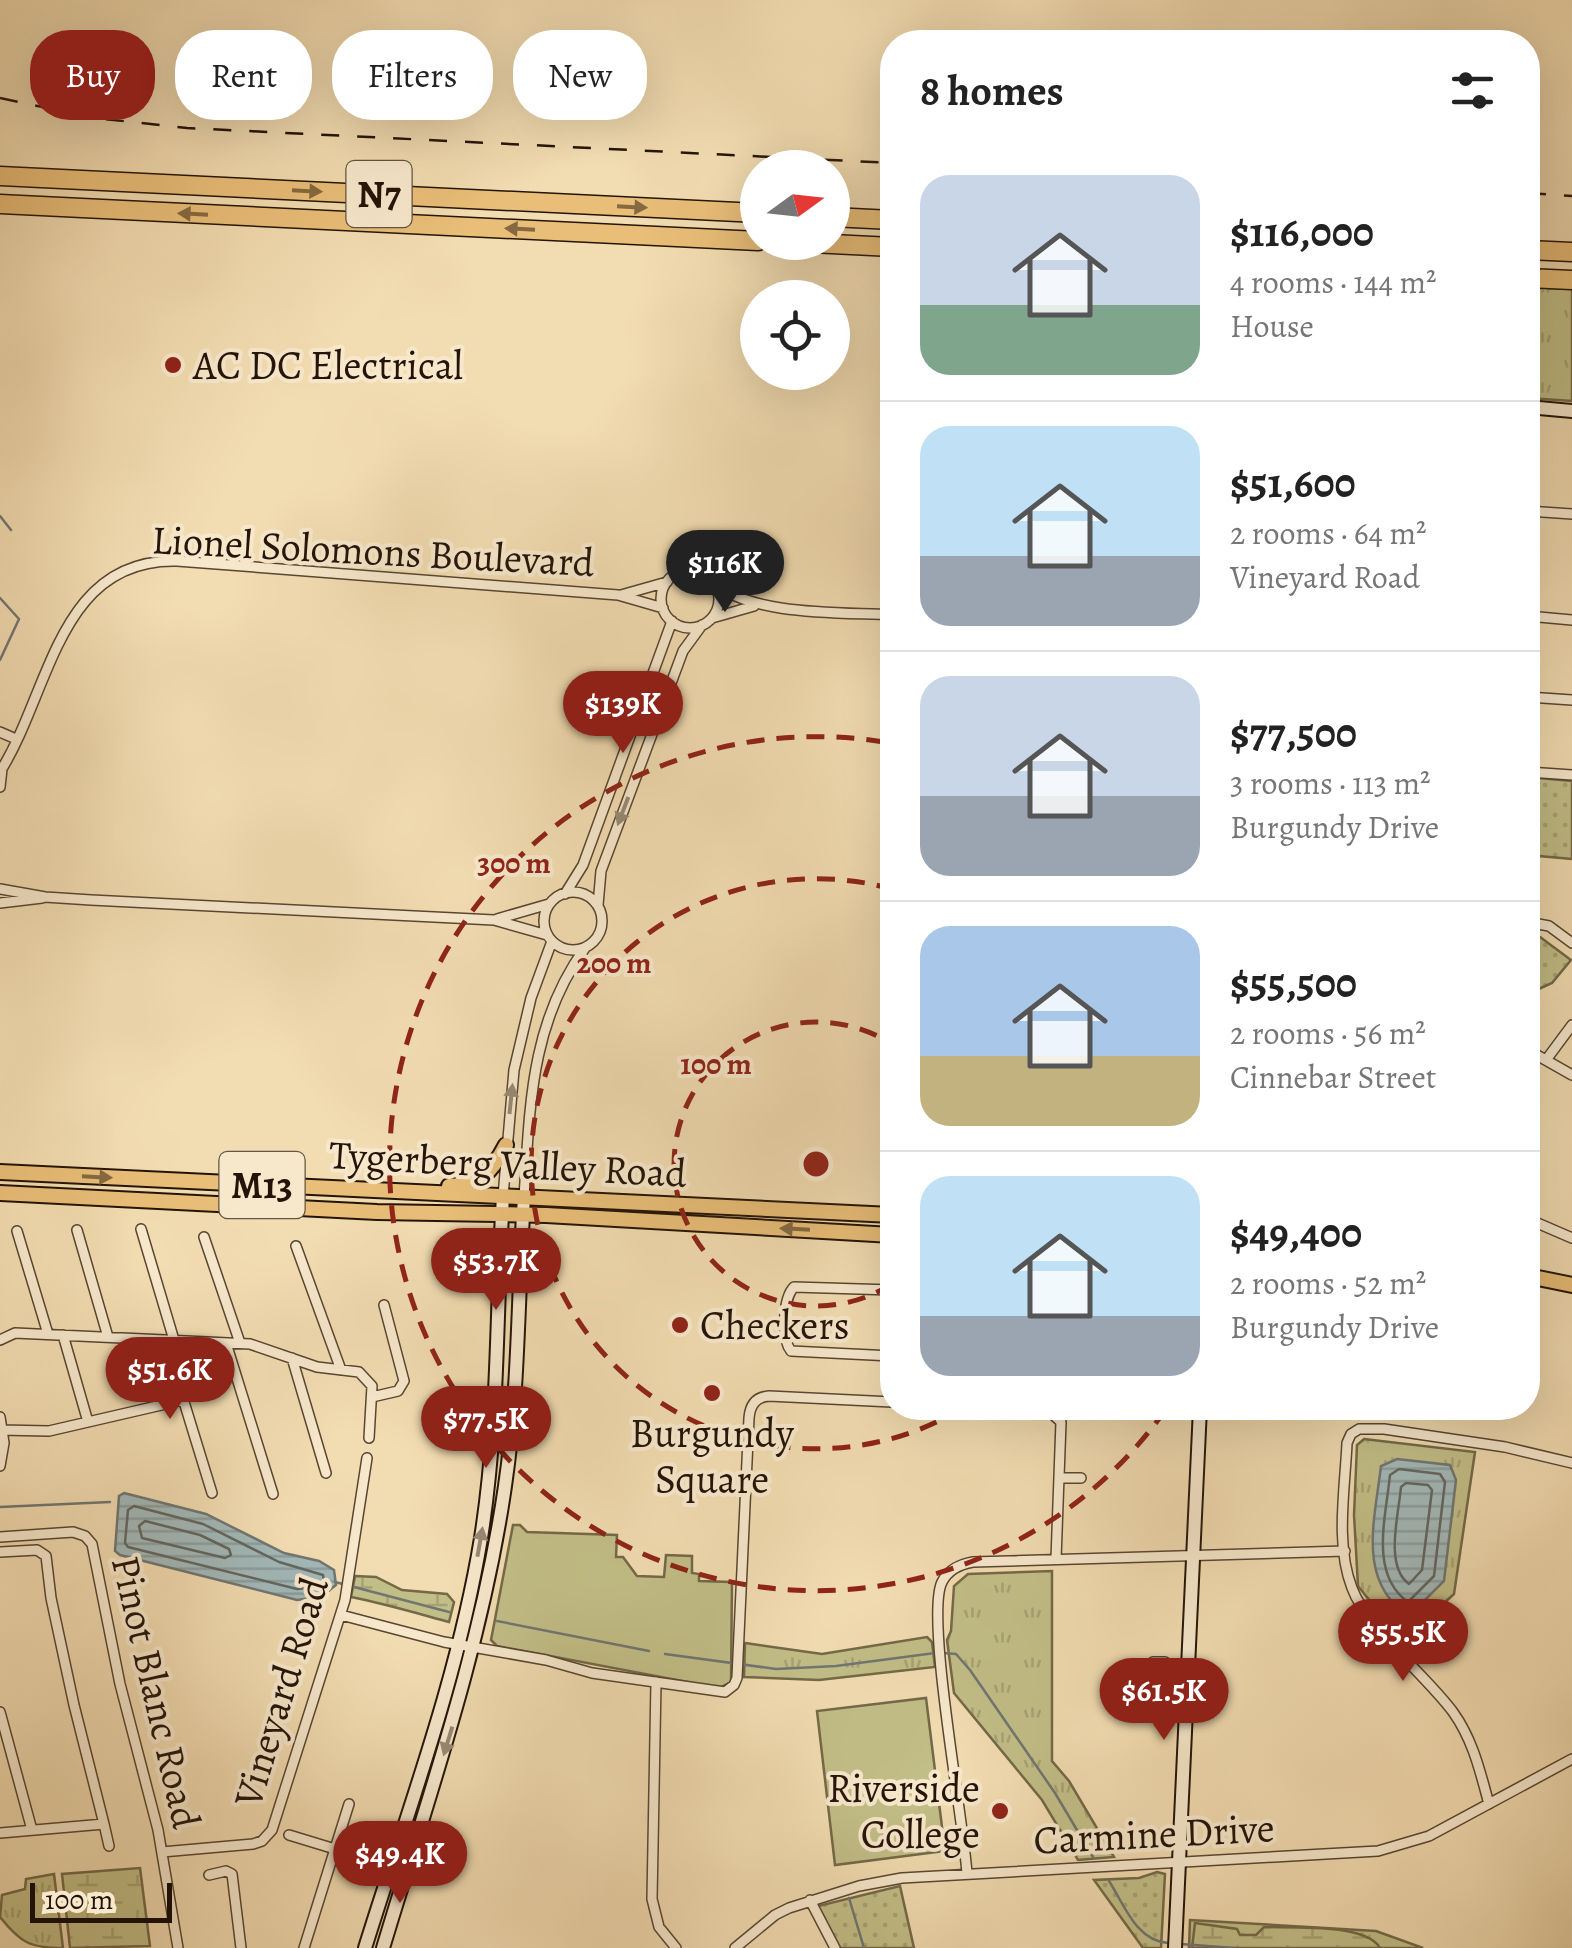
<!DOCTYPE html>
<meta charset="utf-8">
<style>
body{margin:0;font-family:Alegreya,serif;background:#f2f2f2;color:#222;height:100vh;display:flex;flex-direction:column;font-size:38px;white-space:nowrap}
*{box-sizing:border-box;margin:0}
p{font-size:32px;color:#767676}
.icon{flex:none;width:55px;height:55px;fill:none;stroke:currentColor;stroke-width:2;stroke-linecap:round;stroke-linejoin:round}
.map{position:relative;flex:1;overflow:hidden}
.panel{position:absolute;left:880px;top:30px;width:660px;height:1390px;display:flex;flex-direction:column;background:#fff;border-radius:40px;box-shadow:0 10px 40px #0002}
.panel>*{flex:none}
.guide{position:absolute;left:30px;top:30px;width:700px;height:90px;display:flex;gap:20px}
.needle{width:65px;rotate:75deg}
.tools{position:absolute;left:740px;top:150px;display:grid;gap:20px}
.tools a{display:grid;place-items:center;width:110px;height:110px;border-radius:50%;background:#fff;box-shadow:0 10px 40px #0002;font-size:50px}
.scale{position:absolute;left:30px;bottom:25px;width:142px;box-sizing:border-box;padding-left:10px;border:5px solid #241408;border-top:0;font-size:28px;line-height:35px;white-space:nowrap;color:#241408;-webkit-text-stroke:8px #f7e8cc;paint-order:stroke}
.price{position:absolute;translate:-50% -85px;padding:0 22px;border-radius:35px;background:#8f2418;color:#fff;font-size:32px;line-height:65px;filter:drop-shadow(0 2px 5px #0008)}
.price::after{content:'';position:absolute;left:50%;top:60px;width:30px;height:22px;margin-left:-15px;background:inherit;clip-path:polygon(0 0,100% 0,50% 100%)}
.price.active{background:#222;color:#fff}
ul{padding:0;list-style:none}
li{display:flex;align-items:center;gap:30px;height:250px;padding:0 40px}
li+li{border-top:2px solid #e0e0e0}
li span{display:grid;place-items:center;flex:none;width:280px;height:200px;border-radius:30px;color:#555}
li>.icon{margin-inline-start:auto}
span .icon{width:120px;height:120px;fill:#fffc;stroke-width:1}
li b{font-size:42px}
h2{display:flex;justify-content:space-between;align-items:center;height:120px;padding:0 40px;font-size:42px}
.tag{padding:0 35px;border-radius:40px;background:#fff;box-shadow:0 10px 40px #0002;font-size:35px;line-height:90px}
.tag.active{background:#8f2418;color:#fff}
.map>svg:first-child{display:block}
.grass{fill:url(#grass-tufts);stroke:#736948;stroke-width:2.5}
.wetland{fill:url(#wetland-marsh);stroke:#736948;stroke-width:2.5}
.park{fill:url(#park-dots);stroke:#736948;stroke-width:2.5}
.garden{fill:#c2be87;stroke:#736948;stroke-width:2.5}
.water{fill:url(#water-rules);stroke:#707672;stroke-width:2.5}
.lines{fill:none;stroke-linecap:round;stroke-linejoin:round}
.shore{stroke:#636660;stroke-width:2.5}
.stream{stroke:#707672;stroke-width:2.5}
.street-casing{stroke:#584632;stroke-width:12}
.secondary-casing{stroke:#241408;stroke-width:16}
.primary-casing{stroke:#241408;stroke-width:18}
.highway-casing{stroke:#241408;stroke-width:21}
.street{stroke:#f7e8cc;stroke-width:9}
.secondary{stroke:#f7e8cc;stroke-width:12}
.primary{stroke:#e9be78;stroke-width:14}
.highway{stroke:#e9be78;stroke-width:18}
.rail{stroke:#241408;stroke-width:2.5;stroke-dasharray:18 18;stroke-linecap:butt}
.oneway{fill:#866940}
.oneway2{fill:#988974}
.ring{fill:none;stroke:#8f2418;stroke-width:5;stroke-dasharray:18 12}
.poi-dot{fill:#8f2418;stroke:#f7e8cc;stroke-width:4}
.labels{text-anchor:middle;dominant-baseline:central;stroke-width:8;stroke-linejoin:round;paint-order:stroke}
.shield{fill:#f7e8cc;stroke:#635443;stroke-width:2.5}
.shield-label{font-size:38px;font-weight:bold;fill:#241408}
.poi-label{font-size:40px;fill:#241408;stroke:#f7e8cc;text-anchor:start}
.street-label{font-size:40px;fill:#241408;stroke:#f7e8cc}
.centre{fill:#8f2418;stroke:#f7e8cc;stroke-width:5}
.ring-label{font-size:30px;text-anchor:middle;font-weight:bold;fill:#8f2418;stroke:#f7e8cc;stroke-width:8;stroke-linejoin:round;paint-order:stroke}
</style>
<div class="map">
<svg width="1572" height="1948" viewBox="0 0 1572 1948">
<defs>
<pattern id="grass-tufts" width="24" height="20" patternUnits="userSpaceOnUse" patternTransform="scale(2.5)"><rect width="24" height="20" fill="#c2be87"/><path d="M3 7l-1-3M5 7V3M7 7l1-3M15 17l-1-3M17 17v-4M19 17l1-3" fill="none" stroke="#a7a273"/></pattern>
<pattern id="wetland-marsh" width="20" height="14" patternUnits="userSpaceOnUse" patternTransform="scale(2.5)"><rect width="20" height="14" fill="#c2be87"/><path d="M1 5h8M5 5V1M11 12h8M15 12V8" fill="none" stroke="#a7a273"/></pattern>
<pattern id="park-dots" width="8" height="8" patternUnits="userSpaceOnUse" patternTransform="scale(2.5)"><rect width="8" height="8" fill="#c2be87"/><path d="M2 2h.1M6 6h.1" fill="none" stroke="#a7a273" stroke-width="1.8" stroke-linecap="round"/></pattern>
<pattern id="water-rules" width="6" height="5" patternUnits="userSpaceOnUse" patternTransform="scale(2.5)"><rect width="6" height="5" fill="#a2b8b8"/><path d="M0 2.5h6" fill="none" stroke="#8b9d9d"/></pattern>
</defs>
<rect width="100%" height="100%" fill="#f2dcb1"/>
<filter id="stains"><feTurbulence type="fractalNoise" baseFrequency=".002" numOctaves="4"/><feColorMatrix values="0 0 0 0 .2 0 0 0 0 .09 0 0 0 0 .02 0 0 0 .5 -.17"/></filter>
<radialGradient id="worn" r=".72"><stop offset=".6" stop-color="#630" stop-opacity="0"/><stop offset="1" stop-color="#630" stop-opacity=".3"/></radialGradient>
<path class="grass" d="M1528 287 1572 289V401L1528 398Z
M1364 1439 1475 1452 1454 1594 1402 1641 1358 1586 1354 1515 1357 1445Z
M1052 1571V1761L1069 1781 1114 1857 1078 1860 1042 1800 954 1693 947 1640 951 1631 954 1586 968 1574Z
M927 1637 932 1642 935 1667 819 1680 744 1677 745 1643 822 1654Z
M54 1874 63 1948C30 1948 21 1943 0 1917L2 1895 25 1889 26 1879Z
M1190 1920 1376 1931 1423 1948H1189Z"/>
<path class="wetland" d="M355 1576 376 1577 402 1590 447 1594 454 1602 449 1622C416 1613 386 1604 351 1597Z
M140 1868 150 1946 70 1948 62 1874Z
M1195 1923 1237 1929 1240 1935H1256L1264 1927C1291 1928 1366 1923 1380 1948H1192Z"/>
<path class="park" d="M1528 777 1572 781V859L1528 855Z
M1528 936 1540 937 1571 960 1552 983 1528 994Z
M1157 1872 1165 1874 1161 1948H1143L1094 1880 1139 1878Z
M900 1886 914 1948H835L814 1907Z"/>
<path class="garden" d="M513 1525H520L527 1532 617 1535 616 1557H623L637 1576 664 1577 666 1555 692 1556V1573L699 1574V1581L732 1582 731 1682 719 1688 497 1646 491 1640Z
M926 1698 945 1851 835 1865 817 1711Z"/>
<path class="water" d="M1397 1459 1450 1465 1456 1480 1444 1581 1409 1616C1356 1582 1375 1519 1381 1466Z
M124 1493 206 1514 284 1553 319 1561 334 1570 336 1585 321 1597 297 1600 120 1555 115 1551 119 1496Z"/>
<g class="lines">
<path class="shore" d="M1399 1469 1440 1474 1445 1482 1434 1576 1408 1602C1369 1574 1386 1517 1390 1475Z
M1406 1483 1428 1485 1432 1490 1422 1570 1409 1584C1384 1566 1399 1513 1401 1487Z
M134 1506 203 1524 279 1562 323 1575 324 1581 317 1587 297 1589 128 1547 125 1543 128 1510Z
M145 1521 200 1535 229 1549 231 1555 225 1558 142 1538 139 1526Z"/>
<path class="stream" d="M0 516 11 530
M0 598 19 619 0 660
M0 1507 110 1502
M335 1582 449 1612
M497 1621 649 1651
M943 1653 956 1654 970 1670 1055 1793 1093 1857
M665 1654 776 1669 836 1666 935 1653
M1109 1881C1124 1904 1136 1941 1168 1943
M849 1898 864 1948
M1181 1944 1234 1948"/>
<defs>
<path id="street" d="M1528 511 1572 514
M661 599a29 29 0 1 1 58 0a29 29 0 1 1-58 0Z
M715 584C755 616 841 612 892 615
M621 595 667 582
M1528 616 1572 620
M712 618 754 606
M1528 697 1572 700
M0 732 16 739
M0 772C51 691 58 558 177 561L618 595 663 608
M1528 772 1572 775
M0 787 2 769
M0 889 45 897 91 900 494 920 547 935
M544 921a29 29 0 1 1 58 0a29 29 0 1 1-58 0Z
M565 894 583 865 672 621
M0 903 42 898
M598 905 601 871 683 651 702 625
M497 919 549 904
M1528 922 1549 926 1572 943
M1528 1050 1572 1075
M1546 1060 1572 1025
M503 1196 514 1070 531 998 552 941
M524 1197C530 1107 530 1024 585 948
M1528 1219 1572 1238
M141 1229 174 1340
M77 1230 108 1337
M17 1231 48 1334
M204 1237 240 1343
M296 1246 341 1370
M892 1290 794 1287C783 1298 781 1339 791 1351L892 1356
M63 1335 88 1422
M0 1340 15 1333 250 1344 317 1367 359 1372 372 1386 369 1438
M165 1340 212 1493
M226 1343 273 1494
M292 1358 326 1473
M372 1397 398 1391 404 1381 384 1305
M1002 1408 1048 1410 1061 1422 1056 1559
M0 1417 4 1443 0 1466
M0 1430 49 1431 183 1400
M1060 1478H1081
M0 1537 73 1532 85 1536 92 1544 120 1684 158 1830 178 1948
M0 1552 37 1550 46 1556 51 1598 74 1705 104 1824 0 1833
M341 1615 444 1642 546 1660 592 1673 725 1692 734 1685 737 1678 749 1418C750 1406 755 1397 769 1396L892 1402
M1153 1662H1165
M656 1682 652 1899 659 1927 676 1948
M0 1712 32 1830
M1489 1804C1480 1771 1473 1740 1453 1712 1426 1675 1367 1629 1352 1588 1335 1544 1345 1489 1347 1443L1351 1434 1359 1429H1384L1505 1447 1572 1463
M104 1824 109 1846
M289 1835 335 1849
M162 1852 253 1844 262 1841 272 1830 345 1600 367 1458
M967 1874C964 1822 925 1616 942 1582 948 1570 961 1564 973 1562L1345 1551
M209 1875 226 1871 232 1874 241 1948
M810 1900 835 1948
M304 1948 349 1804
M735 1948 775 1915 789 1908 859 1886 902 1878 1378 1851 1429 1836 1572 1759"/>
<path id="secondary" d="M1528 407 1572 411
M365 1948C407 1813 458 1678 481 1538 499 1425 496 1311 503 1196
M383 1948C429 1795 482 1645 505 1486 519 1391 518 1293 524 1197
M1175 1948 1200 1408"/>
<path id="primary" d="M0 1172 892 1215
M449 1186C480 1185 492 1172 506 1145
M0 1193 377 1212 546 1215 892 1235
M1528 1276 1572 1285"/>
<path id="highway" d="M0 176 758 213
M0 204 758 241
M832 217 892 220
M791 242 892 247
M1528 250 1572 252
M1528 278 1572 280"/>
</defs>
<use href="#street" class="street-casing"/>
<use href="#secondary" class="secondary-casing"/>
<use href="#primary" class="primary-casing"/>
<use href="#highway" class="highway-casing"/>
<use href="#street" class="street"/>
<use href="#secondary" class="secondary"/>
<use href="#primary" class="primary"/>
<use href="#highway" class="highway"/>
<path class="rail" d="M0 98 95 118 187 128 892 163
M1528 193 1572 196"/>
</g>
<defs><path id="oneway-solid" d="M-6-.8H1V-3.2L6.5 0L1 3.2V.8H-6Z" transform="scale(2.5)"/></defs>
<g class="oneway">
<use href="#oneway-solid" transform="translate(307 191) rotate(3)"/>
<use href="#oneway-solid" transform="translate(632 207) rotate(3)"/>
<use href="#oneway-solid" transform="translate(193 214) rotate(-177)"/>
<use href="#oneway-solid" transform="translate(520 229) rotate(-177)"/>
<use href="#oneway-solid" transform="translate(97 1177) rotate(3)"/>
<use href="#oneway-solid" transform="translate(795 1229) rotate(-177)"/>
</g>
<g class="oneway2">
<use href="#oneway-solid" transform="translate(623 811) rotate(111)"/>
<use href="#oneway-solid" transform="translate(511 1099) rotate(-84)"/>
<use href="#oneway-solid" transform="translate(480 1542) rotate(-80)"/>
<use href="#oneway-solid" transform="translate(448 1741) rotate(107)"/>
</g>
<g class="ring">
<path d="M892 1284A142 142 0 1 1 892 1044"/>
<path d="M963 1408A285 285 0 1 1 892 889"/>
<path d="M1166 1409A427 427 0 1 1 890 743"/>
</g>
<g class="poi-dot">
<circle cx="173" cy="365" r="10"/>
<circle cx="680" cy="1325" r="10"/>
<circle cx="712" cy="1393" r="10"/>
<circle cx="1000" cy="1811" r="10"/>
</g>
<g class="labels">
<g class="shield">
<rect x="346.5" y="161" width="65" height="66" rx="8"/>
<rect x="219.5" y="1152" width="85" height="66" rx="8"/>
</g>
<g class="shield-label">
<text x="379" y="194">N7</text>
<text x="262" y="1185">M13</text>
</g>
<g class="poi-label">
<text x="193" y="365">AC DC Electrical</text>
<text x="700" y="1325">Checkers</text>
<text x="712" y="1433" text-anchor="middle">Burgundy<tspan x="712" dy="46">Square</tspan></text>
<text x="980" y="1788" text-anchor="end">Riverside<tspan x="980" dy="46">College</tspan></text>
</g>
<g class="street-label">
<text transform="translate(373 551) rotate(3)">Lionel Solomons Boulevard</text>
<text transform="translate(508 1164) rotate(3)">Tygerberg Valley Road</text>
<text transform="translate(156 1692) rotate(77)">Pinot Blanc Road</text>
<text transform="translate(281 1692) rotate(-73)">Vineyard Road</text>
<text transform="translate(1154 1834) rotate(-3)">Carmine Drive</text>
</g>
</g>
<circle cx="816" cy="1164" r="15" class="centre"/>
<g class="ring-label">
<text x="514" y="873">300 m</text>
<text x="614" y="973">200 m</text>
<text x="716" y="1074">100 m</text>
</g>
<rect width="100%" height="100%" filter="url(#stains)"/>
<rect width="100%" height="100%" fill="url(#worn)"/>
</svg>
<div class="tools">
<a><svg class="needle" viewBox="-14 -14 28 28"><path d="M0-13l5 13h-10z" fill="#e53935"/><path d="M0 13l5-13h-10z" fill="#767676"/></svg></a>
<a><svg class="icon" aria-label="locate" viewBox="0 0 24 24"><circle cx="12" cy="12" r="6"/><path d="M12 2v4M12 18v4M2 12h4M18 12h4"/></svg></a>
</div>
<div class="scale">100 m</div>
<b class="price active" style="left:725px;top:615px">$116K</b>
<b class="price" style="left:623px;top:756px">$139K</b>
<b class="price" style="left:496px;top:1313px">$53.7K</b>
<b class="price" style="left:170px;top:1422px">$51.6K</b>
<b class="price" style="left:486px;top:1471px">$77.5K</b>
<b class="price" style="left:1403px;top:1684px">$55.5K</b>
<b class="price" style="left:1164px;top:1743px">$61.5K</b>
<b class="price" style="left:400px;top:1906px">$49.4K</b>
<div class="guide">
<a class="tag active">Buy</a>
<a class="tag">Rent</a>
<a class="tag">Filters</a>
<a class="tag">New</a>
</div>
<section class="panel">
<h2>8 homes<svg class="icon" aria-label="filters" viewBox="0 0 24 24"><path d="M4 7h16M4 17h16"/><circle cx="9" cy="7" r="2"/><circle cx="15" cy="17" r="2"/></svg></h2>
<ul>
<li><span style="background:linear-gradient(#c9d6e8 65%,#7fa58c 0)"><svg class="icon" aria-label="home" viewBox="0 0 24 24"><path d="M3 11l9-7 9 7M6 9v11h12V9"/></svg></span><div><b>$116,000</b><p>4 rooms · 144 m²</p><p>House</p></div></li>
<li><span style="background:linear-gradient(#bfe0f5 65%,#9aa5b1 0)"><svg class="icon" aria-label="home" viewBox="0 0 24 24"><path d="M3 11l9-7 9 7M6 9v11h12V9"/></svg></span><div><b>$51,600</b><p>2 rooms · 64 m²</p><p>Vineyard Road</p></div></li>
<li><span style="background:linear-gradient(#c9d6e8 60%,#9aa5b1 0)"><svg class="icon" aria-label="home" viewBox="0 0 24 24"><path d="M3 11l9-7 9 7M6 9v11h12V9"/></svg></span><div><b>$77,500</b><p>3 rooms · 113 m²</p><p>Burgundy Drive</p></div></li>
<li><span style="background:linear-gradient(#a9c7e8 65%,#c2b280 0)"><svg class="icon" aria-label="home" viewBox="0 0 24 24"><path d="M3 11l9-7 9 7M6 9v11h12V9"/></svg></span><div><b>$55,500</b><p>2 rooms · 56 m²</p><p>Cinnebar Street</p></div></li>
<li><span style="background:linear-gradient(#bfe0f5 70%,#9aa5b1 0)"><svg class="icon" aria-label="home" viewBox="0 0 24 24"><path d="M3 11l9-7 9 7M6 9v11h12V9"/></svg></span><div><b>$49,400</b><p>2 rooms · 52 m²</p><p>Burgundy Drive</p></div></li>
</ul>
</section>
</div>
